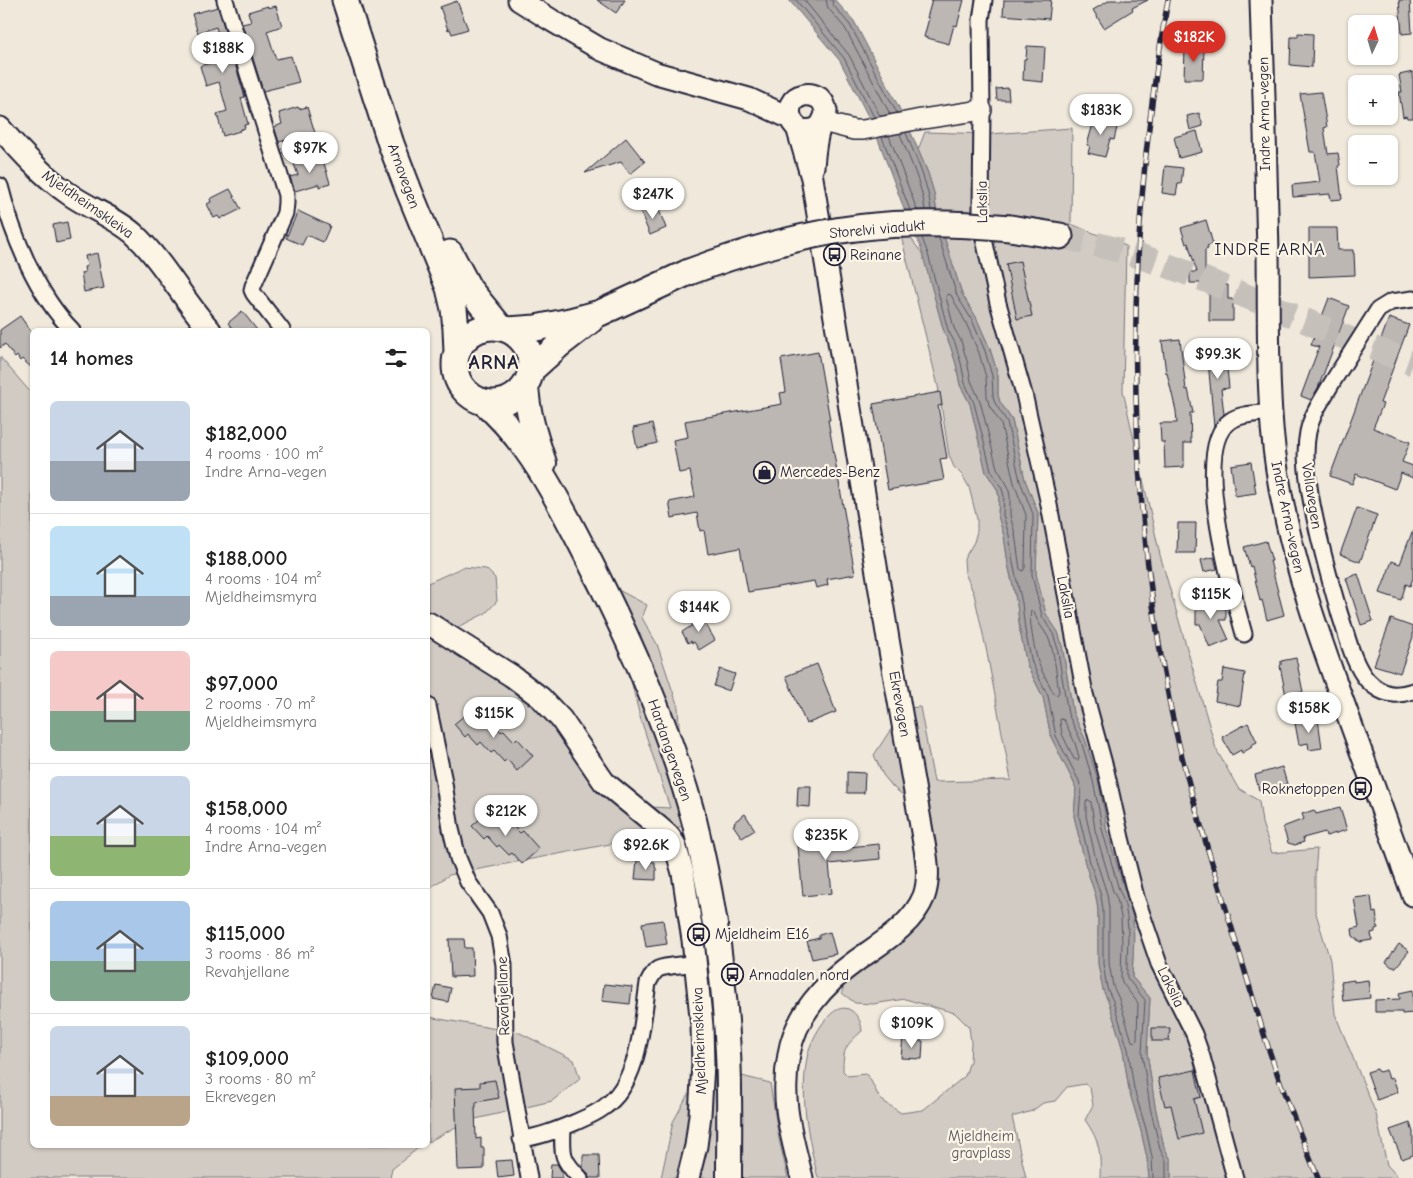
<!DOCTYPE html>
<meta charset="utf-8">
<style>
body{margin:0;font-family:"Comic Neue",sans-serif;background:#f2f2f2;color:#222;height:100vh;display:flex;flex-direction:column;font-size:19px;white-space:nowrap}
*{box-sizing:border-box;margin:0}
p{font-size:16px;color:#767676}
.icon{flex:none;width:28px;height:28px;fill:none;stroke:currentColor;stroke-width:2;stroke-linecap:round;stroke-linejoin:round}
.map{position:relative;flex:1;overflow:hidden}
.drawer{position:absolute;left:30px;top:328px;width:400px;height:820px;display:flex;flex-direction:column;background:#fff;border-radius:8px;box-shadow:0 1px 4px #0004}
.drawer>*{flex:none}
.needle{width:32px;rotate:4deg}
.buttons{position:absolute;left:1348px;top:15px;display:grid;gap:10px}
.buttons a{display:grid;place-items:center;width:50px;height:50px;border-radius:8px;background:#fff;box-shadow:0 1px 4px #0004;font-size:25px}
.price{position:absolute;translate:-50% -42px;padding:0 11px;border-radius:18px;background:#fff;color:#222;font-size:16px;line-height:32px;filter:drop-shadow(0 1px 2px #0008)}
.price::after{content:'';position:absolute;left:50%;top:30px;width:15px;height:11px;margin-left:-8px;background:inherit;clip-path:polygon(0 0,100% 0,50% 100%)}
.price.active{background:#d93025;color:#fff}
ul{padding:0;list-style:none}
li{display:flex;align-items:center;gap:15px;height:125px;padding:0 20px}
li+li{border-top:1px solid #e0e0e0}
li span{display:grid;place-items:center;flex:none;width:140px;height:100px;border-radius:8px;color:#555}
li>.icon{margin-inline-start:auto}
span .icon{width:60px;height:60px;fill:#fffc;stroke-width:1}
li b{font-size:21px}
h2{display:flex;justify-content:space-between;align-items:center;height:60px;padding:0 20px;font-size:21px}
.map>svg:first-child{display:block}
.green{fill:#d1cbc3;stroke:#7a767f}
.water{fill:#a6a2a2;stroke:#716f79}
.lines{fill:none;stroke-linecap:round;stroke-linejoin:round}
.shore{stroke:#575564;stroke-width:1}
.building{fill:#bcb7b3;stroke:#22223b}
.trunk-tunnel{stroke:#c6c0bb;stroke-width:25;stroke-dasharray:25 12;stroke-linecap:butt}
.minor-casing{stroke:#22223b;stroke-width:19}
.tertiary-casing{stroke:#22223b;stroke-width:22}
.secondary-casing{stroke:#22223b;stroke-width:25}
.primary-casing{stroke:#22223b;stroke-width:28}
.trunk-casing{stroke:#22223b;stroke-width:29}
.minor{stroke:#fcf5e5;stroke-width:15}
.tertiary{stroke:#fcf5e5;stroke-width:19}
.secondary{stroke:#fcf5e5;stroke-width:21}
.primary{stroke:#fcf5e5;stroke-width:24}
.trunk{stroke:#fcf5e5;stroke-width:25}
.rail-casing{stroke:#22223b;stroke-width:5.5}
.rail{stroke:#fcf5e5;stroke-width:4;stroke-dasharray:11;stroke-linecap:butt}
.trunk-bridge-casing{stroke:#22223b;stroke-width:29;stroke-linecap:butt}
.trunk-bridge{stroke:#fcf5e5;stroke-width:25}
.labels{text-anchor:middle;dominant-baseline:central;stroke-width:4.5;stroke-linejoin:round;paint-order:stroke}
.street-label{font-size:15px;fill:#22223b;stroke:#fcf5e5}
.poi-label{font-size:15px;fill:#22223b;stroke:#fcf5e5;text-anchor:start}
.park-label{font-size:15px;fill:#575564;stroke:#fcf5e5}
.quarter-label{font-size:18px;letter-spacing:1px;fill:#22223b;stroke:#fcf5e5}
.district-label{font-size:20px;font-weight:bold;letter-spacing:1px;fill:#22223b;stroke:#fcf5e5}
</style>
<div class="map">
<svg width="1413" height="1178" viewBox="0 0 1413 1178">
<rect width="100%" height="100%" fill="#efe8db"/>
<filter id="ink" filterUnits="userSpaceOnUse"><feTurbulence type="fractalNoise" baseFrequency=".02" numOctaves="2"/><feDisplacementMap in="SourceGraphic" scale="10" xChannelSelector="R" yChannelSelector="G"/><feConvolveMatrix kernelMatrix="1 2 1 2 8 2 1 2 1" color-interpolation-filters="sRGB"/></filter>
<g filter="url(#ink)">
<path class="green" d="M1072 128 1071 224 1126 246 1123 391 1160 555 1216 749 1238 788 1259 801 1262 823 1272 853 1317 849 1315 875V910L1330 960 1335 1014 1376 1114 1387 1165 1399 1178H1171V1160L1164 1147 1155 1106 1147 1052 1150 998 1132 977C1133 950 1138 913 1124 888L1106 828 1105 814 1098 780 1085 739 1073 713 1062 645 1058 632 1046 614 1036 574 1038 513 1025 480 1012 420 1000 402 998 395V375L990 349 976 317 962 294 937 214 934 193 928 173 918 150 925 132 991 134Z
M906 236 910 237 923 255 944 332 950 345 956 364 960 385 970 404 986 472 997 489 999 496 998 516 1004 536 1008 564 1017 604 1020 631 1027 665 1043 697 1051 737 1074 783 1076 789 1074 816 1085 863 1096 897 1098 910V964L1103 990 1109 1003 1123 1050 1129 1090 1141 1131 1147 1158 1149 1178H1100C1101 1153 1100 1141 1085 1120L1093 1105 1090 1088 1085 1084 1067 1087 1055 1101 1043 1103 1032 1111 1012 1117 1026 1178H818C808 1137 799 1095 808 1053 812 1038 833 997 852 1011 859 1017 861 1022 862 1031 845 1046 843 1049 843 1071L848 1076 865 1074 869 1077 880 1099 901 1113 923 1110 965 1076 970 1061 971 1042 969 1027 955 1013 905 999 873 1004 855 1003 842 993 845 978 901 942 918 926 929 910 934 893 909 800 893 787 883 775 874 755 889 732 909 708 920 707 934 782 1011 780 986 648 974 594 965 573 964 559 974 542 977 531V519L969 487 962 475 954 467 949 455 938 386 902 240V238Z
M0 357 32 394V1145H422L392 1169 390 1178H0Z
M463 567 486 569 495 578 497 601 486 613 456 628 489 651 613 778 651 807 670 808 640 717 624 652 582 578 603 582 647 605 642 618 657 644 678 707 681 762 695 819 667 833 449 875 428 889V583Z
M428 1016 434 1018 520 1033 574 1060 580 1079 552 1101 467 1121 428 1142Z
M709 1068 770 1083 779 1139 788 1178H661L673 1122 686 1098Z"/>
<path class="water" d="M789 0H835L854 21 906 121 928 173 934 193 937 214 962 294 976 317 990 349 998 375V395L1000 402 1012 420 1025 480 1038 513 1036 574 1046 614 1058 632 1062 645 1073 713 1085 739 1098 780 1105 814 1106 828 1124 888C1138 913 1133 950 1132 977L1150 998 1147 1052 1155 1106 1164 1147 1171 1160V1178H1149L1147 1158 1141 1131 1129 1090 1123 1050 1109 1003 1103 990 1098 964V910L1096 897 1085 863 1074 816 1076 789 1074 783 1051 737 1043 697 1027 665 1020 631 1017 604 1008 564 1004 536 998 516 999 496 997 489 986 472 970 404 960 385 956 364 950 345 944 332 920 245 912 230 873 126 840 61Z"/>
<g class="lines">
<path class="shore" d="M796 0 844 58 874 117
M804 0 849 55 880 116
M826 0 828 8 845 28 890 114
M832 0 833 5 850 25 897 113
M906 133C916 159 928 182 931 210
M900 134C909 159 922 183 925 210
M889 136 917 210
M882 137 910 210
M922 238 928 254 948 330 955 343 961 363 965 383 974 403 991 470 1002 489 1004 496 1003 515 1009 535 1013 563 1022 603 1025 630 1032 663 1048 696 1056 736 1079 781 1081 789 1079 816 1090 862 1101 896 1103 910V964L1107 988 1113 1001 1128 1049 1134 1089 1146 1129 1152 1157 1153 1178
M939 238 957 296 972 320 985 351 992 376 993 396 995 403 1007 422 1020 481 1033 514 1032 575 1042 616 1053 634 1057 646 1068 714 1081 741 1093 781 1100 815 1102 829 1119 890C1133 917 1126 949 1127 978L1145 1000 1142 1053 1150 1107 1160 1149 1166 1161V1178
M948 294 951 295 966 323 979 353 986 377 987 396 989 405 1001 424 1014 483 1026 515 1025 568 1023 571 1020 569 1015 534 1010 515V496L1008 486 997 468 980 401 971 381 967 361 961 341 954 328 946 297Z
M1031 611 1034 612C1037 622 1043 628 1048 637 1055 652 1056 675 1059 692L1057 695 1054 694C1049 683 1042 673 1038 662 1035 652 1028 618 1031 611Z
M1061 719 1064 720 1075 743 1079 757 1078 760 1074 759 1062 734 1060 722Z
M1089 800 1091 802 1095 830 1113 891 1117 899 1121 917 1122 943 1121 979 1123 984 1138 1003 1137 1040 1135 1042 1132 1041 1119 999 1113 986 1109 963V909L1107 894 1096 860 1086 816V802Z"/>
</g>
<path class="building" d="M597 0H625L616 13Z
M932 0H964L957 26 954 25 949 44 924 37 929 18H927Z
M1004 0H1051L1049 19 1003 15Z
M1110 0H1148L1132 8 1133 10 1104 28 1093 10Z
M1399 0H1410L1412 33 1402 34Z
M457 1 468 29 452 34 450 29 448 30 440 7Z
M268 6V8L276 6 282 26 267 31 276 59 291 56 299 82 263 91 242 24 251 22 248 12Z
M218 7 245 97 241 98 248 124 244 125 245 128 239 130 240 131 223 136 217 114 227 111 219 82 206 86 200 66 225 58 216 27 198 33 192 14Z
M1298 33 1313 34 1312 67 1290 65 1291 37H1298Z
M1027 46 1045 47 1043 82 1023 80 1024 59H1026Z
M1185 48H1204L1203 79H1184Z
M1413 72V118H1407L1406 116 1403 117 1399 92H1402L1399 75Z
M1008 88 1009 100H997L996 89Z
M1321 92 1327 127 1324 128 1328 154 1338 153 1340 165 1338 166 1342 199 1331 200 1330 194 1293 197 1292 185 1320 182 1315 152H1310L1300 94Z
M298 107 299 109 307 107 315 133 304 136V135L279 142 274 127 282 124 279 113Z
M1199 113 1203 126 1190 130 1187 116Z
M1095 117 1118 123 1114 140 1110 139 1105 157 1088 153 1090 146 1087 145Z
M1197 131 1202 152 1179 158 1174 137Z
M626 138 645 162 630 174 621 162 585 173Z
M322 157 330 183 319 187V184L295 191 290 177 298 175 294 164 314 158V160Z
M1165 166 1183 168 1181 184H1178L1176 195 1162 193Z
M230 189 241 209 225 217V216L220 219 218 216 214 218 207 204 211 202 210 199Z
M657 205 666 228 650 235 640 211Z
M298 211 330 226 323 242 307 235 302 245 286 238Z
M1206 220 1213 244 1207 246 1208 249 1205 250V288L1202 289 1200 283H1190V272H1197L1188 243 1186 244 1181 228Z
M67 222 70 240 56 243 53 225Z
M1309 228H1337L1338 250H1353V253H1354L1355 275 1309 277Z
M97 253 104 288 84 292 81 273 85 272 84 267 87 266 85 256Z
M1020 261 1032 316 1017 319 1006 264Z
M1209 285H1228V299H1232L1233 303V321H1209Z
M1329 298 1349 306 1339 333 1344 334 1340 345 1335 344 1318 388 1311 400 1301 396 1319 347 1311 345Z
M242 311 257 330H234L228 323Z
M20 316 32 333V368L22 359 20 361 17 356 15 358 5 344 0 348V330Z
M1389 318 1409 325 1380 403 1383 404 1373 428 1410 442 1402 462 1413 466V478L1401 473 1395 489 1356 474 1352 484 1330 476Z
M1180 339 1186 390 1188 389 1193 413H1190L1191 443H1184V467L1165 468 1164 442H1161L1160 423H1177L1176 411 1167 373H1166L1162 341Z
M1225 348 1229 388 1221 389 1224 414 1214 426 1207 350Z
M818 352 830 420H828L855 574 827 579 828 585 816 588 814 581 748 592 740 548 708 554 704 530 700 531 697 513 672 518 669 502 695 497 690 471 679 473 673 440 688 437 685 421 782 404 780 393 786 392 781 359Z
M940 392 942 405 938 406 947 458 940 459 944 480 888 490 873 404Z
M652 424 657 443 637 448 633 428Z
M1251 462 1256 493 1235 496 1231 465Z
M1357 508 1377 515 1360 562 1340 554Z
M1178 523H1196L1195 553H1177Z
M1412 532H1413V578L1410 586 1406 584 1401 600 1380 593 1392 561 1400 564Z
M1266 541 1272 561H1270L1284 615 1267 620 1262 600 1260 601 1252 566 1250 567 1244 547Z
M1214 557 1217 569 1204 572 1201 560Z
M1358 574 1373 621 1361 625 1346 578Z
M1197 596H1212V602H1214V604H1226V620H1220L1229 640 1210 648 1200 624H1196V602H1197Z
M699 613 715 640 699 650 694 642 692 643 691 641 688 643 682 632 693 625 689 619Z
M1391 619 1413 627V637L1400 673 1374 665Z
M1296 658 1303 692 1286 696 1280 666 1281 665V661Z
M817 664 836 712 806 724 786 676Z
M720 669 735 674 729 691 714 686Z
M1224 669 1245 673 1240 706 1215 701 1218 682H1222Z
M471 710 476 715 479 713 489 724 492 721 501 732 504 730 514 741 517 738 533 756 517 771 507 759 504 762 494 751 491 753 481 742 478 745 468 734 465 737 454 724Z
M1318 719 1322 748 1309 750 1308 743 1299 745 1295 723Z
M1248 723 1257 742 1251 745 1252 747 1242 753 1241 750 1232 755 1222 737Z
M1282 767 1287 784 1259 790 1255 775Z
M847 772 865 773 864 793H847Z
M798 786H811L810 807 797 806Z
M1340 808 1347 830 1326 836 1325 832 1303 838 1304 842 1295 845 1288 843 1283 827 1304 819 1302 814 1314 810 1316 814Z
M489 811 494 817 497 814 507 825 510 823 520 833 523 831 539 849 522 864 512 853 509 855 499 845 497 847 487 836 484 839 472 826Z
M745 814 755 830 742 838 733 825 735 824 734 822Z
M826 832 828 849 879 844 880 859 829 864 832 893 803 896 797 836Z
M637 860 655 862V868H656V880L635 879Z
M1371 896 1373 913 1376 912 1378 928 1375 929V932L1371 933 1372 940 1360 942 1353 936 1352 929 1359 927 1354 898Z
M663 920 667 944 646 947 642 923Z
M830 932 836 954 812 959 807 941 819 938V935Z
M449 939H464L465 948H472L473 976 451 977Z
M1399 944 1409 951 1396 967H1392L1386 962Z
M1354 980V982L1368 980 1370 998 1343 1001 1341 982Z
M604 984 632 987 630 1004 602 1001Z
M436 985 451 988 448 1002 433 999Z
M1413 990V1013L1402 1014V1012H1375V1000L1400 999 1399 993Z
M1152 1028H1170L1169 1041H1152Z
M903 1037H914V1041H923L922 1059 901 1058Z
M1377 1069 1379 1072 1386 1070 1389 1079 1393 1078 1398 1092 1377 1100 1367 1072Z
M1195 1070 1201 1097 1194 1099 1202 1133 1179 1139 1171 1105 1165 1106 1158 1078Z
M495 1080 499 1098 476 1102V1107H475L476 1139 481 1138V1148H484V1169L458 1170 455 1088 480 1087V1082Z
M1410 1123 1413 1132V1155L1402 1159 1390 1130Z
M583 1155H599L600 1178H589L587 1172 583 1168Z
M512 1160 514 1176 498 1178 496 1161Z
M551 1164H557L562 1172V1178H550Z"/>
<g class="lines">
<path class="trunk-tunnel" d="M1060 236C1082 241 1104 246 1126 252 1224 282 1316 329 1413 363"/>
<defs>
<path id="minor" d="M225 0 286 195V203L285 213 253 286 252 290 254 294 282 330
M984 0 981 20 982 110 981 210 984 239 998 303 1024 394 1048 500 1085 694 1106 771 1121 838 1136 897 1159 964 1194 1034 1202 1057 1235 1178
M0 186C12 234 37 295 72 330
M1413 299 1391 302 1378 310C1363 334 1348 357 1333 381 1324 397 1312 413 1308 432 1304 452 1307 473 1310 493 1317 534 1328 574 1340 615 1347 635 1353 665 1368 681 1382 695 1395 697 1413 691
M1244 634C1233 594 1190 448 1230 421 1241 413 1258 414 1271 412
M428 706 443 777 451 829 458 858 468 882 490 913 499 936 504 965 505 1042 529 1178
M563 1128C562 1154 561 1159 580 1178
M521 1139C540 1137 559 1129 576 1122 585 1118 595 1114 603 1108 640 1083 642 1023 648 983 651 978 653 972 658 969 666 965 686 965 696 963"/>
<path id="tertiary" d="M823 122 854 130H863L916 120 982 110"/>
<path id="secondary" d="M519 0 551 20 600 49 656 73 749 99 790 118
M1261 0C1264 84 1266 169 1268 253 1269 325 1266 398 1277 470 1288 546 1313 619 1339 691 1363 759 1388 827 1413 895
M797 127 812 178 889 645 924 843C927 860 930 879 924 896 912 926 881 943 856 961 825 983 795 1016 789 1054 780 1101 791 1133 802 1178
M0 128C21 152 43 176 69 194 90 209 115 217 134 234 164 262 183 300 210 330
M813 167C814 155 815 141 819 129 821 123 826 119 826 111 825 106 823 101 819 98 814 95 809 94 804 95 777 100 791 143 819 127
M428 623 512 676 541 698 561 719 604 782 660 828 669 836 675 845 683 873 693 940 702 1026 703 1064 700 1115 696 1146 688 1178"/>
<path id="primary" d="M526 384C527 412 535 437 544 463
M482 401C531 443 560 504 589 560 631 643 670 730 694 820 713 896 724 974 728 1052 730 1094 729 1136 729 1178"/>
<path id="trunk" d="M345 0 391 144 409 191 449 288 454 309 456 329 457 352
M1010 228 1060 236
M450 253 469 289 500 327
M455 365a38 38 0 1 1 76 0a38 38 0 1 1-76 0Z
M508 330 536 328 570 321 600 313 689 272
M530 371 560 344 591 320"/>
</defs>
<use href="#minor" class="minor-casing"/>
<use href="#tertiary" class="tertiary-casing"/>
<use href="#secondary" class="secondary-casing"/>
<use href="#primary" class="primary-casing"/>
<use href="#trunk" class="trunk-casing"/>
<use href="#minor" class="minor"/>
<use href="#tertiary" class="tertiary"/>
<use href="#secondary" class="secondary"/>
<use href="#primary" class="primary"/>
<use href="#trunk" class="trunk"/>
<defs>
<path id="rail" d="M1168 0C1125 238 1123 473 1171 710 1187 785 1211 859 1233 932 1246 974 1258 1017 1272 1059 1286 1100 1302 1139 1318 1178"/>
</defs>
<use href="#rail" class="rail-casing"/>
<use href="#rail" class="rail"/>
<defs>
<path id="trunk-bridge" d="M689 272C760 245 835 225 911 224 945 223 977 225 1010 228"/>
</defs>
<use href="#trunk-bridge" class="trunk-bridge-casing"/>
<use href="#trunk-bridge" class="trunk-bridge"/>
</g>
</g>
<defs>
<symbol id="bus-ring" viewBox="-11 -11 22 22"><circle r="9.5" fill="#fcf5e5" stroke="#22223b" stroke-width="1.5"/><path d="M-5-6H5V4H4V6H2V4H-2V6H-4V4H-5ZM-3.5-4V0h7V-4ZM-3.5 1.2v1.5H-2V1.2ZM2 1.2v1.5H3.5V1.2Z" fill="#22223b"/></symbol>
<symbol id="shop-ring" viewBox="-11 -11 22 22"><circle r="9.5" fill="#fcf5e5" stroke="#22223b" stroke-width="1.5"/><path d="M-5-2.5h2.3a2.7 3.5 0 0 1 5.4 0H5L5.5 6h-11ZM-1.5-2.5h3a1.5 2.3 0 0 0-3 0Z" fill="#22223b"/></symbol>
</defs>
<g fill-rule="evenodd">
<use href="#bus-ring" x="822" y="242" width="25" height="25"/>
<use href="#shop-ring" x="752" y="460" width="25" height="25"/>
<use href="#bus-ring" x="1348" y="776" width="25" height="25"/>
<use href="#bus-ring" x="686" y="922" width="25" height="25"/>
<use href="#bus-ring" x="720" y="962" width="25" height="25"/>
</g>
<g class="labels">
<g class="street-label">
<text transform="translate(1264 114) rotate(-91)">Indre Arna-vegen</text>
<text transform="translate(404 176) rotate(70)">Arnavegen</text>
<text transform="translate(982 202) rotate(-91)">Lakslia</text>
<text transform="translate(88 204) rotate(35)">Mjeldheimskleiva</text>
<text transform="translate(877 229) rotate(-5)">Storelvi viadukt</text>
<text transform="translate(1312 496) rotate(81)">Vollavegen</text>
<text transform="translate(1288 517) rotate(78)">Indre Arna-vegen</text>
<text transform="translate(1066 597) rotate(79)">Lakslia</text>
<text transform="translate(900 704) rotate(80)">Ekrevegen</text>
<text transform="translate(670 750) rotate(71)">Hardangervegen</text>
<text transform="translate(1171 987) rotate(64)">Lakslia</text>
<text transform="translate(503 996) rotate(-92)">Revahjellane</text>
<text transform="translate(699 1041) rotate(-92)">Mjeldheimskleiva</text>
</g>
<g class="poi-label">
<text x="850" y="255">Reinane</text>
<text x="780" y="472">Mercedes-Benz</text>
<text x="1345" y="789" text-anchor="end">Roknetoppen</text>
<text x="715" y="934">Mjeldheim E16</text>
<text x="749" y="975">Arnadalen nord</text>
</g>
<g class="park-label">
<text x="981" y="1136">Mjeldheim<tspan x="981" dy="17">gravplass</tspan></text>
</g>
<g class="quarter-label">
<text x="1270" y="249">INDRE ARNA</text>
</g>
<g class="district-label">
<text x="494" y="362">ARNA</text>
</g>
</g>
</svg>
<div class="buttons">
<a><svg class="needle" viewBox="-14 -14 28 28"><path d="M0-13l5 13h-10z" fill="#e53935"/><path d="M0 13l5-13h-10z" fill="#767676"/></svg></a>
<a>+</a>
<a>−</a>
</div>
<b class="price active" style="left:1194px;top:63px">$182K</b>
<b class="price" style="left:223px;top:74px">$188K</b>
<b class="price" style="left:1101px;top:136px">$183K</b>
<b class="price" style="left:310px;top:174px">$97K</b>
<b class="price" style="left:653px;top:220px">$247K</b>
<b class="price" style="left:1218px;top:380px">$99.3K</b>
<b class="price" style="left:1211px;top:620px">$115K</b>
<b class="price" style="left:699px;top:633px">$144K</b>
<b class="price" style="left:1309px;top:734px">$158K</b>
<b class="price" style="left:494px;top:739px">$115K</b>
<b class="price" style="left:506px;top:837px">$212K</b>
<b class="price" style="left:826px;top:861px">$235K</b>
<b class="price" style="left:646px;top:871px">$92.6K</b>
<b class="price" style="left:912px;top:1049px">$109K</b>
<section class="drawer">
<h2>14 homes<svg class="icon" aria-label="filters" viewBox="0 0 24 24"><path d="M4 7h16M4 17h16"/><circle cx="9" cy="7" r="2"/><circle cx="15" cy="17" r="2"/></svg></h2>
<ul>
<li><span style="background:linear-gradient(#c9d6e8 60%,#9aa5b1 0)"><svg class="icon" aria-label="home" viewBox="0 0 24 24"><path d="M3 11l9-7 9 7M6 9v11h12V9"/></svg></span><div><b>$182,000</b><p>4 rooms · 100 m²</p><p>Indre Arna-vegen</p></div></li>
<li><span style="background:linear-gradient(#bfe0f5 70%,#9aa5b1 0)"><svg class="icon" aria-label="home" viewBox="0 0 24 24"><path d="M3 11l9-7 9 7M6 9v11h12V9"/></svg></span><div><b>$188,000</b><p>4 rooms · 104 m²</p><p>Mjeldheimsmyra</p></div></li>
<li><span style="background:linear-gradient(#f6c9c9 60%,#7fa58c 0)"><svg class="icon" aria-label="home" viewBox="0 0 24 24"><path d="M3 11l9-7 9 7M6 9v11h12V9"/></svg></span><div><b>$97,000</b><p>2 rooms · 70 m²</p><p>Mjeldheimsmyra</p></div></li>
<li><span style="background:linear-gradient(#c9d6e8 60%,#8fb573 0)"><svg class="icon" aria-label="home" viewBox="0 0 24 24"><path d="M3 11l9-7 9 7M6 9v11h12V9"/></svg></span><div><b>$158,000</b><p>4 rooms · 104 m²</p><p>Indre Arna-vegen</p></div></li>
<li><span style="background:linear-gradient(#a9c7e8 60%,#7fa58c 0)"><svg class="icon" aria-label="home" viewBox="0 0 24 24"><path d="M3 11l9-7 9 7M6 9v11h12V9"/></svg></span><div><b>$115,000</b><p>3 rooms · 86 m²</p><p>Revahjellane</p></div></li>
<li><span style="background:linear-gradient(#c9d6e8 70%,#b9a48a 0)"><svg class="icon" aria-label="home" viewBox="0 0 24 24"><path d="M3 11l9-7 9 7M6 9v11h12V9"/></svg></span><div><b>$109,000</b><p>3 rooms · 80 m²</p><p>Ekrevegen</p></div></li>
</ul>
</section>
</div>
